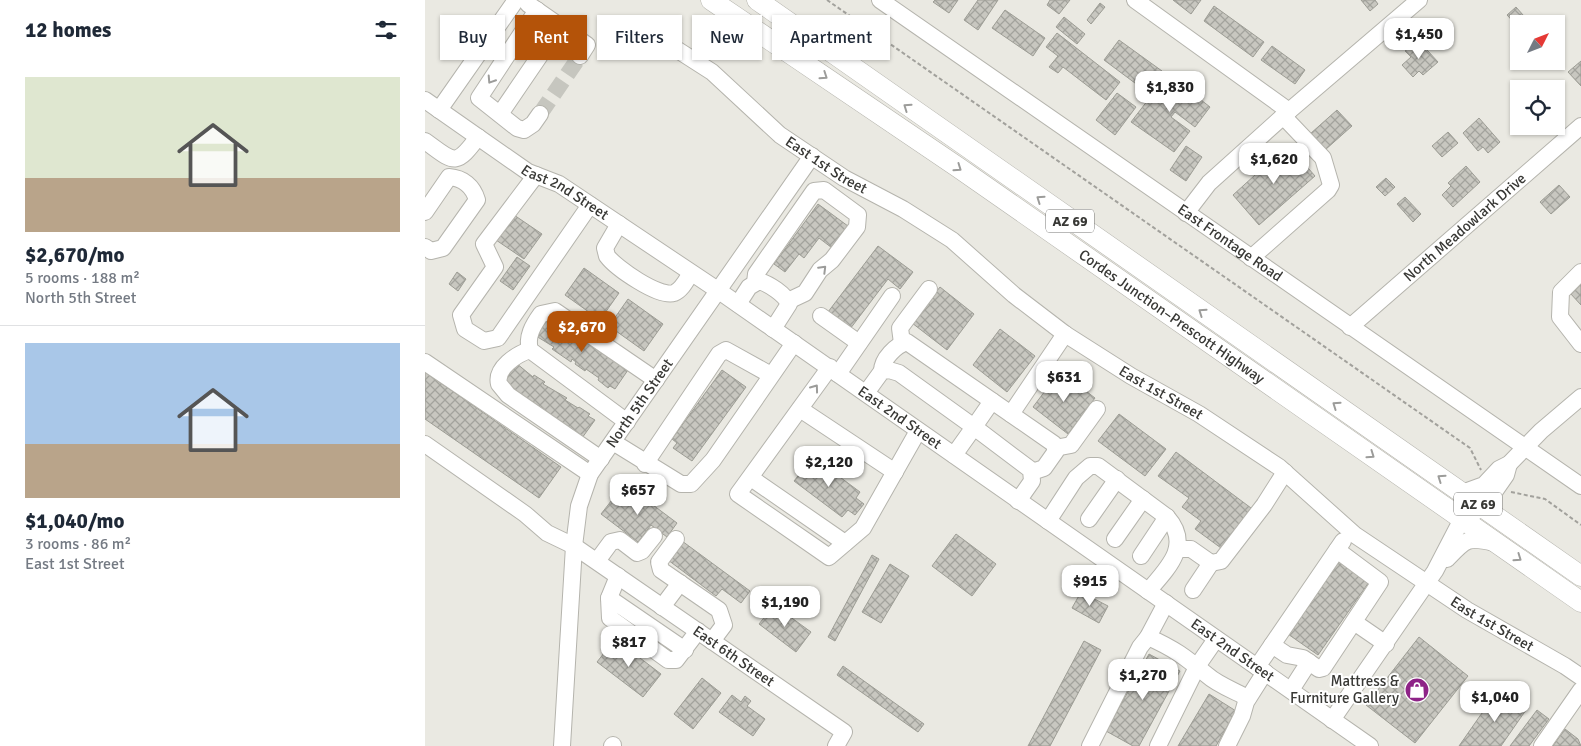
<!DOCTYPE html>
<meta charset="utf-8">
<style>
body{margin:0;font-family:Signika,sans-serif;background:#f2f2f3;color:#1f2937;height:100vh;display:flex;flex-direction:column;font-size:19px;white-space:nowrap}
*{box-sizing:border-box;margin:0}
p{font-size:16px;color:#747a83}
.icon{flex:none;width:28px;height:28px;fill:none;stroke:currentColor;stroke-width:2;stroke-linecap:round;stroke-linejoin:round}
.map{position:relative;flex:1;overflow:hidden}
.drawer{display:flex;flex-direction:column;background:#fff;width:425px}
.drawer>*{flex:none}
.top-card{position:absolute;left:15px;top:15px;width:475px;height:45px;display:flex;gap:10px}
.needle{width:32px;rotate:48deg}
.controls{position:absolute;left:1085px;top:15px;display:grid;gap:10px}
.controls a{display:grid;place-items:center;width:55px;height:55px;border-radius:0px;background:#fff;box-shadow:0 1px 4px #0004;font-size:25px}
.price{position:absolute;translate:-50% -42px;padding:0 11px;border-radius:10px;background:#fff;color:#222;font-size:16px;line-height:32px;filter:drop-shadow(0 1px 2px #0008)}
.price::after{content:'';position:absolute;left:50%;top:30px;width:15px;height:11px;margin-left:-8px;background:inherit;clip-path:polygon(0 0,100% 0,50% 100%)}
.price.active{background:#b45309;color:#fff}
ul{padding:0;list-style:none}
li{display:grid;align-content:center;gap:10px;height:265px;padding:0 25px}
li+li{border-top:1px solid #e0e1e3}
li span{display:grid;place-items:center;height:155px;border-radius:0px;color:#555}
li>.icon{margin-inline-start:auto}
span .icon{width:90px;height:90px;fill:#fffc;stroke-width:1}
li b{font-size:21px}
h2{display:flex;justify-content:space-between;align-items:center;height:60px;padding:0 25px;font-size:21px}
.chip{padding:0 18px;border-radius:0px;background:#fff;box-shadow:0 1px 4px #0004;font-size:18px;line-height:45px}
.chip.active{background:#b45309;color:#fff}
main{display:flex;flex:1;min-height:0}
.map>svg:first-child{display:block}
.building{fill:url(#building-cross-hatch);stroke:#9d9d95}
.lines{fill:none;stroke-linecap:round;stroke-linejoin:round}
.minor-tunnel{stroke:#c6c6bf;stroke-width:16;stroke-dasharray:16 8;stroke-linecap:butt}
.minor-casing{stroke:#b5b4ad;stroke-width:18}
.major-casing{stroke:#b5b4ad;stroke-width:21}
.path{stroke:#a2a19c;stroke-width:2;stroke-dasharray:4 2.5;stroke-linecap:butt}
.minor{stroke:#fff;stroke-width:16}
.major{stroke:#fff;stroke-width:20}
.oneway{stroke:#9c9c9a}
.labels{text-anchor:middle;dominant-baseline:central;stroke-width:4;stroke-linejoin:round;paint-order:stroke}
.shield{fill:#fff;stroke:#747472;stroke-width:1}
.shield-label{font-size:14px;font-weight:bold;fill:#383835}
.street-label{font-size:15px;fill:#383835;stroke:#fff}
.poi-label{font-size:15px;fill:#383835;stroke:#fff;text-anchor:end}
</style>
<main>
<section class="drawer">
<h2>12 homes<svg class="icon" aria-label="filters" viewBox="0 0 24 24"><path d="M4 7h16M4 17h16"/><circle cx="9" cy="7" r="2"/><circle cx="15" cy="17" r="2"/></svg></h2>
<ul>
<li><span style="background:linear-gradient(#dfe7d0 65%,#b9a48a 0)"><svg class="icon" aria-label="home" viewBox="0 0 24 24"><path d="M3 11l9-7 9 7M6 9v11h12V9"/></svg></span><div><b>$2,670/mo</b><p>5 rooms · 188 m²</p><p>North 5th Street</p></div></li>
<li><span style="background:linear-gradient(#a9c7e8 65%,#b9a48a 0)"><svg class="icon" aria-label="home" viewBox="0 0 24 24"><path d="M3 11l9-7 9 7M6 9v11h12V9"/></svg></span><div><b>$1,040/mo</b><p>3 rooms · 86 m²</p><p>East 1st Street</p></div></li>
</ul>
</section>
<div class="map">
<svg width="1156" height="746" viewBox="0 0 1156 746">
<defs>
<pattern id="building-cross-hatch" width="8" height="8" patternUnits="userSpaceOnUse" patternTransform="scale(1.25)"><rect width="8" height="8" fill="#c8c7c0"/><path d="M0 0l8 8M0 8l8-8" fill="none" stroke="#a3a39d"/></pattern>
</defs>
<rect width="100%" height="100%" fill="#eae9e2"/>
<path class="building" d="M510 0H533L524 13 508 2Z
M553 0H573L553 30 539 20Z
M625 0H645L634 14 622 5Z
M748 0H776L766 14Z
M936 0H950L953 4 945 11Z
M675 3 680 7 666 24 662 20Z
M789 6 839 42 828 57 779 21Z
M1091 7 1106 24H1094V28L1082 15Z
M580 10 620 38 608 56 567 28Z
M639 17 660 34 652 44 631 27Z
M632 33 695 82 681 100 638 67 633 73 624 67 633 56 621 47Z
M694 40 737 71 722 92 679 60Z
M993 40 1013 62 998 75 994 71 988 77 977 65 986 57 980 51Z
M847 46 880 70 870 84 836 60Z
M1156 61V86L1143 72Z
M743 74 785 107 770 127 750 112 746 117 765 131 749 152 706 122Z
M692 93 711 107 690 135 671 120Z
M912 110 927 126 900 150 885 134Z
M1054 118 1075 142 1063 153 1058 147 1053 151 1038 133Z
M1023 132 1033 143 1017 157 1007 146Z
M863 145 890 176 834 225 808 195Z
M761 146 777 157 761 181 745 170Z
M1041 166 1055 182 1028 207 1017 195 1026 186 1023 183Z
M961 178 970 187 960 196 951 187Z
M1134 185 1145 197 1126 214 1115 202Z
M980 197 996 214 988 222 972 204Z
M393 204 427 229 411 251 394 238 379 258 374 254 360 272 349 264Z
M89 215 117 234 99 259 71 240Z
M453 246 488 272 475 289 463 279 425 329 403 312Z
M92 257 105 266 88 290 75 281Z
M159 268 194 293 175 320 140 295Z
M32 272 41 279 33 291 24 284Z
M1156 284V305L1145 293Z
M515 287 549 314 522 350 487 323Z
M203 299 238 324 219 351 184 326Z
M125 316 203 370 190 389 185 386 183 388 173 380 174 378 161 369 160 371 150 364 151 362 147 359 146 362 127 349 129 347 111 336Z
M575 329 610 356 582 392 548 365Z
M91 363 108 377 109 375 120 382 118 384 142 398 140 400 153 408 154 407 165 414 163 416 170 420 157 438 78 383Z
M297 370 321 387 267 461 248 448 252 443 247 439Z
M635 371 670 398 643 434 608 407Z
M0 372 136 467 114 498 0 419Z
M694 414 741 449 720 476 673 441Z
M751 452 826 508 796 548 770 529 776 521 757 507 764 498 733 476Z
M388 457 435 492 431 498 439 504 430 515 423 510 417 517 369 481Z
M208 490 252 523 242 537 226 525 213 542 176 514 190 496 199 502Z
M531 534 571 564 547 596 507 566Z
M257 541 325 591 316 603 297 589 291 596 243 560Z
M447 555 454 559 410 641 403 637Z
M911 560 944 582 893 655 860 632Z
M465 564 484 576 456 623 437 612Z
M656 592 683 606 674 623 647 608Z
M349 605 386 632 371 652 334 624Z
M994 637 1043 676 990 743 941 705Z
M190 639 236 674 218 697 172 662Z
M659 641 676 650 625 746H603Z
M724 654 755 671 714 746H708L681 731Z
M418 666 499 724 493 732 412 675Z
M277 678 296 693 268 729 249 714Z
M1073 690 1101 710 1076 746H1034Z
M784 694 811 711 791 746H753Z
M307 695 316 702 320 696 326 701 322 706 340 719 328 736 294 712Z
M1112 710 1124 719 1104 746H1085Z
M1140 729 1153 739 1156 746H1128Z"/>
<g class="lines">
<path class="minor-tunnel" d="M115 114 155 56"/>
<defs>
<g id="minor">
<path id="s1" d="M455 0 1156 486"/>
<path d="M710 0 864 111"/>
<path d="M103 4 162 45 155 56"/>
<path d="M112 10 54 98 92 128 99 130 108 124 115 114"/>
<path id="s2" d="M223 31 287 72 355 135 419 178 478 209 527 240 589 295 640 334 706 376 774 414 854 467 930 535 1042 610 1140 666 1156 677"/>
<path id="s3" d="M0 100 103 172 134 184 294 291 945 746"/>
<path d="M14 110 91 0"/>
<path d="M75 114 135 26"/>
<path d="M0 141C29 162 30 168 53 137"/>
<path d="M111 175 59 244 70 267 36 315 40 329 59 341 73 338 165 205"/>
<path d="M0 212 24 177C38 178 48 186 52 200L18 248 6 251 0 247"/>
<path d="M761 213 784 183 864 111 994 0"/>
<path d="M194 224 180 248 182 256C191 268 234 298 249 293 257 290 262 279 266 273"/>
<path d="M826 258 903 190 906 185 898 158 858 116"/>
<path d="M1156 272 1136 292 1135 317 1156 344"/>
<path d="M330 283 331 274 389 191 399 190 433 215 432 227 407 260 395 270 380 293 363 301"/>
<path d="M313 304 324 287 334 281C344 284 360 294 364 304L348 329"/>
<path d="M396 316 434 343"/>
<path id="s4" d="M925 327 1156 126"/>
<path d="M477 343 475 328 504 289"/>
<path d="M105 350C92 354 70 368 74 384L83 395 176 459"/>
<path d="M0 362 165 474"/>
<path d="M405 367 313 494 404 557 438 528 493 431"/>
<path d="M457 371C457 359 471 345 482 342L629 444 631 451 619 468 607 472"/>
<path d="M413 374 467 296"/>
<path d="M441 393 457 371 464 370 474 373 549 427 529 455"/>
<path d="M567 401 549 427 606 470 607 481 593 501"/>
<path d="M375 409 470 472"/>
<path d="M586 414 640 334"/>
<path d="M202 422 105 350C101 337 108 325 116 314L130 311 231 380"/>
<path d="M188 442 256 484H266L288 460 369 343"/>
<path id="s5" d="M0 444 100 514 122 533 149 546 419 732 411 746"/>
<path d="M630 448 646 445 672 409"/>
<path d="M220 464 294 354 301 350 346 375"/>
<path d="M326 478 420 543"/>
<path d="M1037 493 1059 485 1074 469 1084 464 1116 431 1156 397"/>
<path d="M664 519 692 479"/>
<path d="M623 521 651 478 665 466H673L742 517C767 545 743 568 723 591"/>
<path d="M251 539 234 562 236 570 294 610 299 625 287 641"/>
<path d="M690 539 718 499"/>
<path d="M752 549H766L786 563 796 561 839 505 860 472"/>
<path d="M716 556 742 517"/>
<path d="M1022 559C1040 540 1042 536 1069 543"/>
<path d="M172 561 186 542 195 540 212 553 217 551 229 536"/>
<path d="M193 576 184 598 185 618 243 660H251L273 631"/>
<path d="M768 590 786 563"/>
<path d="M184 598 260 650"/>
<path d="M237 607 255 583"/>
<path d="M929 622 961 644"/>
<path d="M723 637C750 649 760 657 782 675 793 685 810 691 823 698"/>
<path d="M847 645 862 655 878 658 894 669 898 668 955 582 912 550"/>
<path d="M832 667 918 541"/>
<path d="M866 690 884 662"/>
<path d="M907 720 1010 571 1037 519 1058 508 1081 475 1084 464"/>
<path id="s6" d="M137 746 149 546 154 506 165 474 387 156"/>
<path d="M187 746 188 745"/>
<path d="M665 746 715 647 723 637 741 603"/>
<path d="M733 746 773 665 791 639"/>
<path d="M802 746 817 716 821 702 840 672"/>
<path d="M1117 746 1156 690"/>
</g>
<g id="major">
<path id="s7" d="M286 0 534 168 1156 602"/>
<path d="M332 0 1156 576"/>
</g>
</defs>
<use href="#minor" class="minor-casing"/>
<use href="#major" class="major-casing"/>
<path class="path" d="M402 0 1045 448 1056 470
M1086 492 1120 499 1156 525"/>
<use href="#minor" class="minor"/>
<use href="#major" class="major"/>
</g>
<defs><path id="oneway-chevron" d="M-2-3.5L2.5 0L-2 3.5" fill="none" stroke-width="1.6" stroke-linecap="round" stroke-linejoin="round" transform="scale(1.25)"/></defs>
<g class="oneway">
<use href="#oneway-chevron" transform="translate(399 76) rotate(34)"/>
<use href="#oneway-chevron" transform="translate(66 80) rotate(123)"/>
<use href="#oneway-chevron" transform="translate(482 107) rotate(-145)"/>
<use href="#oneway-chevron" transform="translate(533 168) rotate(35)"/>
<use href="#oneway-chevron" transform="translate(615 199) rotate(-145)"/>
<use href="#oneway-chevron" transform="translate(398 269) rotate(-45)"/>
<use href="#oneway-chevron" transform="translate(777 312) rotate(-145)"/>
<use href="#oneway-chevron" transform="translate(390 388) rotate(-54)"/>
<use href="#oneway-chevron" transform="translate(911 405) rotate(-145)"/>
<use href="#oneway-chevron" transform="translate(946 455) rotate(35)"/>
<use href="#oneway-chevron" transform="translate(1016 478) rotate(-145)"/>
<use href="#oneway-chevron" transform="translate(1093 558) rotate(35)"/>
</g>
<defs>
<symbol id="shop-disc" viewBox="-11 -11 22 22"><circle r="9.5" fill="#8e2387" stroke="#fff"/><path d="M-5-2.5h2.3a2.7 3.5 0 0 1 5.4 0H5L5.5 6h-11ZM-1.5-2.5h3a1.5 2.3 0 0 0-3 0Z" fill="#fff"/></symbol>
</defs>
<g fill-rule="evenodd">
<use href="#shop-disc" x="978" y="676" width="28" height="28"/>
</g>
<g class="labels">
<g class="shield">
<rect x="621" y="209.5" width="48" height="23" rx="4"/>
<rect x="1029" y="492.5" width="48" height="23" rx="4"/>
</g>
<g class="shield-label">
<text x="645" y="221">AZ 69</text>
<text x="1053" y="504">AZ 69</text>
</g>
<g class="street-label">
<text stroke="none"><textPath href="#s2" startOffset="224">East 1st Street</textPath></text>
<text stroke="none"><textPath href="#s3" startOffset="168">East 2nd Street</textPath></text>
<text stroke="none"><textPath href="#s4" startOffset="152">North Meadowlark Drive</textPath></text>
<text stroke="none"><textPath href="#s1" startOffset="426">East Frontage Road</textPath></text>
<text stroke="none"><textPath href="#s7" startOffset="559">Cordes Junction–Prescott Highway</textPath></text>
<text stroke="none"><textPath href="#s2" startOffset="630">East 1st Street</textPath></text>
<text stroke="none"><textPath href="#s6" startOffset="361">North 5th Street</textPath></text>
<text stroke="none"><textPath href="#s3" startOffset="572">East 2nd Street</textPath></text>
<text stroke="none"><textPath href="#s2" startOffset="1035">East 1st Street</textPath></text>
<text stroke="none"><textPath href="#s3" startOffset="978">East 2nd Street</textPath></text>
<text stroke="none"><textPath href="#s5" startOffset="375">East 6th Street</textPath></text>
</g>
<g class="poi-label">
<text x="974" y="681">Mattress &amp;<tspan x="974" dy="17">Furniture Gallery</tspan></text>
</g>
</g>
</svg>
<div class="controls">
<a><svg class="needle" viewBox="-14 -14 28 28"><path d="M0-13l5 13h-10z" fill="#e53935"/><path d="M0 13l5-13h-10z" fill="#747a83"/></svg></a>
<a><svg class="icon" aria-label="locate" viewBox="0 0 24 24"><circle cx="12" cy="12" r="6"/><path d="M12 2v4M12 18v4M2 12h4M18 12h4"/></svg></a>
</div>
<b class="price" style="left:994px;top:60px">$1,450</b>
<b class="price" style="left:745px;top:113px">$1,830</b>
<b class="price" style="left:849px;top:185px">$1,620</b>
<b class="price active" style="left:157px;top:353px">$2,670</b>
<b class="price" style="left:639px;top:403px">$631</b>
<b class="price" style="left:404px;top:488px">$2,120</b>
<b class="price" style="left:213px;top:516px">$657</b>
<b class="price" style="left:665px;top:607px">$915</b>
<b class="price" style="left:360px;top:628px">$1,190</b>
<b class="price" style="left:204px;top:668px">$817</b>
<b class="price" style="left:718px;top:701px">$1,270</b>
<b class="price" style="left:1070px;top:723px">$1,040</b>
<div class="top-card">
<a class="chip">Buy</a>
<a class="chip active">Rent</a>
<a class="chip">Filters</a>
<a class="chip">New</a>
<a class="chip">Apartment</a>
</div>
</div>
</main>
